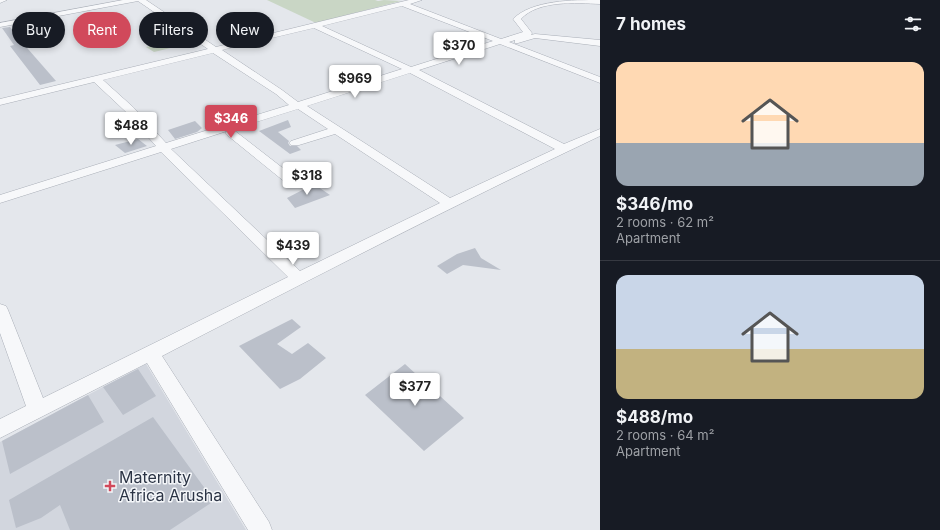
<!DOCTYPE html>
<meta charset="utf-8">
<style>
body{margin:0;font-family:Inter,sans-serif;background:#20242c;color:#f1f3f6;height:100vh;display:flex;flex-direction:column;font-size:15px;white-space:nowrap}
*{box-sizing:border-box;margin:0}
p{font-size:13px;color:#9ea1a6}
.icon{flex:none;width:22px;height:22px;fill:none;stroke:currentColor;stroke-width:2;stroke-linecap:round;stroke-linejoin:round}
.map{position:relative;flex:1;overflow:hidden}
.details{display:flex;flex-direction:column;background:#171b24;width:340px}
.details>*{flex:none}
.banner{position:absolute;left:12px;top:12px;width:380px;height:36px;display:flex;gap:8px}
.price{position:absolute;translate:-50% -34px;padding:0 9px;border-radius:4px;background:#fff;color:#222;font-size:13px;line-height:26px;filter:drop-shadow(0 1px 2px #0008)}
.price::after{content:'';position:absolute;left:50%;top:24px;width:12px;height:9px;margin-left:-6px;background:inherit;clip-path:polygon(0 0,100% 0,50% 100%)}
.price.active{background:#d1495b;color:#fff}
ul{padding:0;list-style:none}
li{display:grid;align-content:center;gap:8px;height:212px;padding:0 16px}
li+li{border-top:1px solid #363941}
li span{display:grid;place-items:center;height:124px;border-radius:12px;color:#555}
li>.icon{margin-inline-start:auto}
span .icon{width:72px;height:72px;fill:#fffc;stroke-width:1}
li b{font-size:17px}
h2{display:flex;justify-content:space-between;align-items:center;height:48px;padding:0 16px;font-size:17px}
.pill{padding:0 14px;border-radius:18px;background:#171b24;box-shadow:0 2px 6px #0003;font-size:14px;line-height:36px}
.pill.active{background:#d1495b;color:#fff}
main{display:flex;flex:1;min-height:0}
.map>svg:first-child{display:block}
.built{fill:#d2d6de}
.green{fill:#c9d6c5}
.building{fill:#bbc0ca}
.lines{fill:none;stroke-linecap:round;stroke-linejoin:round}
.minor-casing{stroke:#a9aeb7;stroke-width:1}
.minor{fill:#f7f8fa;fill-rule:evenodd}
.poi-dot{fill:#d1495b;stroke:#f4f6f9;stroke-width:1.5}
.labels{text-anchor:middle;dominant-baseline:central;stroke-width:3;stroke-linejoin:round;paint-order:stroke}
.near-poi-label{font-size:16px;fill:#2b3445;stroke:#f4f6f9;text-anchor:start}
</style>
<main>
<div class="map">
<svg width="600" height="530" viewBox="0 0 600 530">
<rect width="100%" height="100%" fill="#e4e7ec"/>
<path class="built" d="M146 364 246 530H0V442Z"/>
<path class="green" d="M267 0H375L378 1 384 0 401 1 316 23Z
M179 39 187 44 154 52 146 47Z"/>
<path class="building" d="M10 27 28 49 56 81 40 85 10 46 14 45 2 28Z
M288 120 291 127 278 132 289 141 288 143 290 146H297L301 150 290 154 259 131Z
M195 121 202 128 197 132 175 139 168 130Z
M138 139 147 146 125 153 115 145Z
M314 184 330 195 295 208 287 198Z
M475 248 481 258 501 270 463 265 447 274 437 266 457 254Z
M292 319 301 327 277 344 292 354 308 343 326 358 300 379 280 389 239 346Z
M405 364 464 418 424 451 365 395Z
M138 369 156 396 123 415 103 387Z
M88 395 104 422 10 474 2 441Z
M153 417 214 501 170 530H70L60 505 41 518 16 528 9 500Z"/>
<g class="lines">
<defs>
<path id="minor" d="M0 0H7L0 3Z
M123 0H146L216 47 409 0H422L410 4 501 39 523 32 513 19C532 0 573 0 600 0V4C576 3 538 0 521 19L532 33 531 35 535 34 600 40V46L535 38 518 43H515V40L509 42 600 77V83L500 44 419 70 564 144 600 129V136C452 206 307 281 162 356L269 522 272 530H248L147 363 0 438V419L26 406 0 333V304L6 306 8 310 43 398 288 277 161 152 0 203V195L156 146 125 111 94 82 0 105V99L208 49 138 1 0 27V23ZM402 6 493 41 411 67 322 26ZM314 28 402 69 298 102 282 90 222 50ZM213 53 276 94 289 105 166 143 133 107 103 80ZM410 73 555 149 450 198 307 106ZM298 109 328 129 291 141 289 143 291 145H299L335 134 440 203 300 271 171 149 227 131 225 133 227 135 285 182H293L295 179 293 176 235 131 231 130Z"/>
</defs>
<use href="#minor" class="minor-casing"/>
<use href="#minor" class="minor"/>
</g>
<path class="poi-dot" d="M108 480h4v4h4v4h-4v4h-4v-4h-4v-4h4z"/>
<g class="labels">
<g class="near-poi-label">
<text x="119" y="477">Maternity<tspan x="119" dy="18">Africa Arusha</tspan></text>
</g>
</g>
</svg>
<b class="price" style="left:459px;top:66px">$370</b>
<b class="price" style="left:355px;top:99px">$969</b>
<b class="price active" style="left:231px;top:139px">$346</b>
<b class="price" style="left:131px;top:146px">$488</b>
<b class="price" style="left:307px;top:196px">$318</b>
<b class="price" style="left:293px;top:266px">$439</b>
<b class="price" style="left:415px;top:407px">$377</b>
<div class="banner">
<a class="pill">Buy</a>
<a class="pill active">Rent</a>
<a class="pill">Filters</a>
<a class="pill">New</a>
</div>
</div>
<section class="details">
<h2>7 homes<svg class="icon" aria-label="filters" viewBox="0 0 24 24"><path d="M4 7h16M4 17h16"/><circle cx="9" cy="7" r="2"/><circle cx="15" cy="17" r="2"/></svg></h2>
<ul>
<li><span style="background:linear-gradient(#ffd9b3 65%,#9aa5b1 0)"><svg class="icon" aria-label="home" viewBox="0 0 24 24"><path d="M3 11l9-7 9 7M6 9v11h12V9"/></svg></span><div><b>$346/mo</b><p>2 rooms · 62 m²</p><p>Apartment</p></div></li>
<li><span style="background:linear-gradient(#c9d6e8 60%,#c2b280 0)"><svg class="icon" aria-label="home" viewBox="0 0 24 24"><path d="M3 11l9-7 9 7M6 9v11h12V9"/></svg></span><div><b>$488/mo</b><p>2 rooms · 64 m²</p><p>Apartment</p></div></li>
</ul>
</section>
</main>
